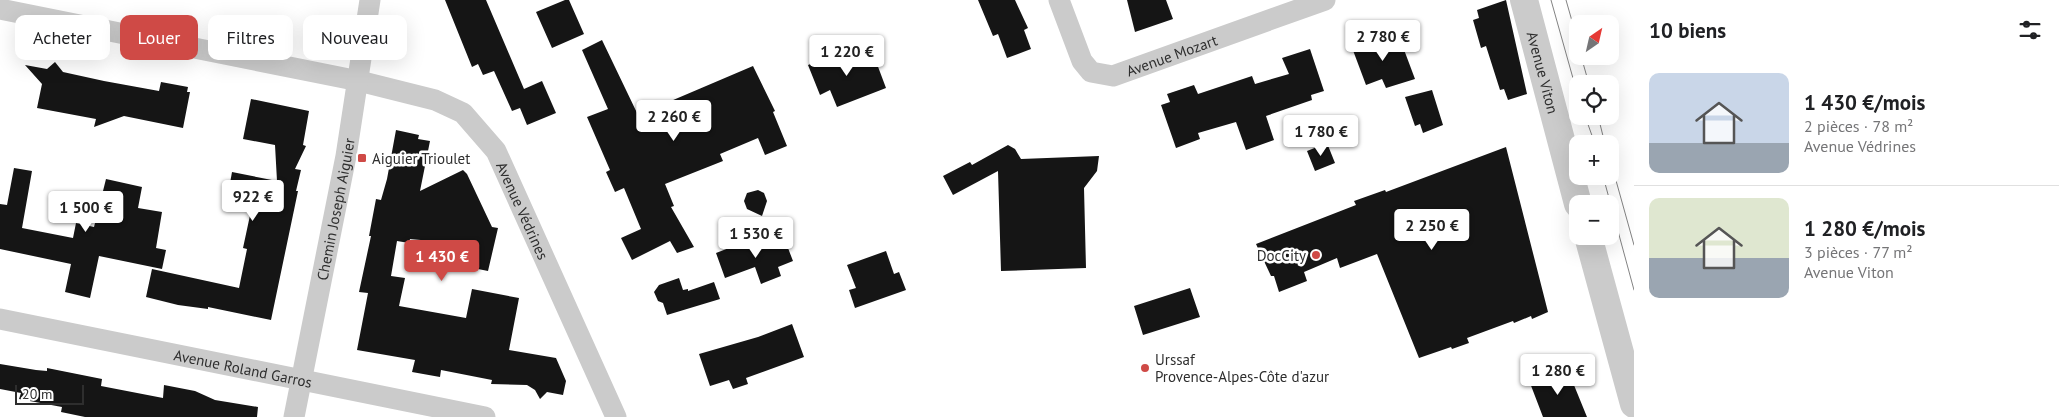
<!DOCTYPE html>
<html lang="fr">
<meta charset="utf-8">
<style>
body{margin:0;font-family:"PT Sans",sans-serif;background:#f6f6f6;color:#202124;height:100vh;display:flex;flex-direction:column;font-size:19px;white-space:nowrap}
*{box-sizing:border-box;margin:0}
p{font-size:16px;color:#757577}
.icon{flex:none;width:28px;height:28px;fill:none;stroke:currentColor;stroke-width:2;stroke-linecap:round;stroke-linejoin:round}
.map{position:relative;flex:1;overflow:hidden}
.sheet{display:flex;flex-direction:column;background:#fff;width:425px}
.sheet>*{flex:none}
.top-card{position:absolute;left:15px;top:15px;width:475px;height:45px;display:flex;gap:10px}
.needle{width:32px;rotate:34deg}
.controls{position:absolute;left:1569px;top:15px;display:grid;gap:10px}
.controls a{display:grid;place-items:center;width:50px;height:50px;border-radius:10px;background:#fff;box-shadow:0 5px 20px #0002;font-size:25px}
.scale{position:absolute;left:15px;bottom:12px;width:69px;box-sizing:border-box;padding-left:5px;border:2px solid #2e2e2e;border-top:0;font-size:14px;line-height:18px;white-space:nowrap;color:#2e2e2e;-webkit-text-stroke:4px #fff;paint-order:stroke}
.price{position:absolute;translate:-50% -42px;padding:0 11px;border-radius:5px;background:#fff;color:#222;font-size:16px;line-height:32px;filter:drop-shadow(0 1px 2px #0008)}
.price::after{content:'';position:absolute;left:50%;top:30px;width:15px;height:11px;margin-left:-8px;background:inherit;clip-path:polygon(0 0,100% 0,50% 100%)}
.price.active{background:#cf4a46;color:#fff}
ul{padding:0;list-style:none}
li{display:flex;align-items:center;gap:15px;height:125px;padding:0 15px}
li+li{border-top:1px solid #e0e0e0}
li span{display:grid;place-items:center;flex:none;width:140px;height:100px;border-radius:10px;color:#555}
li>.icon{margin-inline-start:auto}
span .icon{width:60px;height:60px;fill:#fffc;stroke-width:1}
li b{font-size:21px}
h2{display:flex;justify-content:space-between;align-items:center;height:60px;padding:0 15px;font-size:21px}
.tag{padding:0 18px;border-radius:10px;background:#fff;box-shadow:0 5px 20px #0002;font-size:18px;line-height:45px}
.tag.active{background:#cf4a46;color:#fff}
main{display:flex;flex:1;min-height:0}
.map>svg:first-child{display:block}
.building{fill:#151515}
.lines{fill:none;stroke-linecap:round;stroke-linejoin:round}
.minor{stroke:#cbcbcb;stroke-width:21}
.tertiary{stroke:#cbcbcb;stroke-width:28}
.tram{stroke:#838383;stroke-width:1}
.poi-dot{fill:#cf4a46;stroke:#fff;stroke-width:2}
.labels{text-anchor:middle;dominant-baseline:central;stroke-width:5;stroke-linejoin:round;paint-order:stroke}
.street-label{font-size:15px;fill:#2e2e2e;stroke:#fff}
.poi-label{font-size:15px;fill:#2e2e2e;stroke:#fff;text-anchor:start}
</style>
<main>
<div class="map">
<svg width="1634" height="417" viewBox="0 0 1634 417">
<rect width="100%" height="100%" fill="#fff"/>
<path class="building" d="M445 0H486L524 89 542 81 556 113 527 125 520 108 512 111 494 71 483 75 478 64 472 67Z
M565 0H569L584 34 552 48 536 12Z
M978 0H1015L1028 28 1024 30 1031 49 1007 58 998 34 993 36Z
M1127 0H1166L1173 19 1135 32Z
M1506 0 1527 94 1508 100 1504 89 1500 90 1486 46 1481 48 1473 20 1479 18 1477 10Z
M1388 33 1394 50 1403 47 1415 79 1386 88 1382 79 1366 85 1351 45Z
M602 40 638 115 753 66 775 111 773 112 787 146 765 155 758 138 720 154 723 161 665 184 674 206 671 207 694 247 677 253 670 241 632 260 621 238 641 229 624 188 615 192 606 172 610 170 587 117 608 109 582 50Z
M852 47 858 62 874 56 886 88 837 107 830 90 820 95 808 65Z
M1310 49 1324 91 1311 95 1312 100 1266 116 1274 140 1246 150 1236 122 1198 133 1200 139 1176 148 1161 105 1170 102 1167 94 1194 85 1198 94 1252 76 1255 84 1289 74 1282 58Z
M55 62 63 72 104 81 159 91 161 82 188 87 187 92H190L183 128 124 116 94 127 96 119 37 108 42 84 25 65 47 69Z
M1432 90 1443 125 1423 133 1420 124 1415 126 1405 97Z
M251 99 309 111 303 145 306 146 295 169 301 170 296 191H298L271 320 208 307V309L178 305 146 297 152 269 239 288 247 249 243 248 252 206 227 200 232 172 277 181 275 145 243 139Z
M396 130 419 135 418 139 430 141 420 191 463 170 467 174 492 227 498 228 488 271 453 264V258L451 257 453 243 410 239 409 243 397 241 391 276 405 278 399 306 466 318 472 289 519 298 509 350 556 358 566 381 563 395 547 392 540 399 535 390 527 385 491 384 492 380 441 370 440 377 412 372 415 360 357 350 368 293 359 292 371 236H369L376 199 381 200 387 179Z
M1327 143 1335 163 1315 171 1307 151Z
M1008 145 1015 149 1021 159 1099 156 1097 171 1084 188 1086 268 1001 271 998 171 953 195 943 176 970 162 972 165Z
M1506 147 1548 312 1532 319 1531 316 1514 323 1513 321 1467 338 1469 343 1452 349 1451 347 1419 358 1377 254 1340 268 1337 258 1304 272 1307 281 1279 292 1274 276H1271L1256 244 1356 205 1354 201 1385 190 1386 192Z
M14 168 32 171 22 228 73 238 76 223 94 227 106 179 142 187 138 208 162 212 156 248 166 250 162 269 99 256 90 298 65 292 71 264 0 249V204L7 205Z
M758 190 764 193 767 201 762 216 747 209 744 201 747 193Z
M783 235 793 261 778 267 781 276 761 284 755 267 725 278 716 253 755 238 752 247Z
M886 251 894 274 899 272 906 290 855 308 849 290 856 288 847 265Z
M679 278 683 290 688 289V291L714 282 720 299 667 315 663 303 658 301 654 292 659 285Z
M1190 288 1200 317 1143 335 1134 306Z
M792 324 804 357 746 378 748 384 733 389 729 380 710 386 699 354 758 337Z
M0 364 36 370 47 371V368L102 379 101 386 163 398 164 385 195 391 215 400 258 407 257 417H85L61 412 62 407 19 399 21 393 0 389Z
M1567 368 1587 417H1543L1530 383 1541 380Z"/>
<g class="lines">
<g class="minor">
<path id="s1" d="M1059 0 1082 61 1091 72 1113 76 1325 0"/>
<path id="s2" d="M0 9 359 81 435 100 463 113 496 151 616 417"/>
<path id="s3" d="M0 319 485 417"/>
<path id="s4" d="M294 417 346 156 370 0"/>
</g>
<g class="tertiary">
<path id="s5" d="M1524 0 1578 204"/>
<path d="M1588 236 1634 404"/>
</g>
<path class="tram" d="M1551 0 1578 96
M1566 0 1578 42
M1581 56 1589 84
M1585 116 1595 144
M1598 116 1605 144
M1610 159 1634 245
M1603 176 1634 290"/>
</g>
<g class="poi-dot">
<rect x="357" y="153" width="10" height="10" rx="2.5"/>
<circle cx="1316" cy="255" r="5"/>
<circle cx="1145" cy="368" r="5"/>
</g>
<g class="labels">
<g class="street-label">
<text stroke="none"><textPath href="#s1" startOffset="164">Avenue Mozart</textPath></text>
<text stroke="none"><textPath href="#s5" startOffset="75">Avenue Viton</textPath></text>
<text stroke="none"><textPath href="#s4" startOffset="212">Chemin Joseph Aiguier</textPath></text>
<text stroke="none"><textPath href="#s2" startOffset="591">Avenue Védrines</textPath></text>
<text stroke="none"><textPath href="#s3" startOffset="248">Avenue Roland Garros</textPath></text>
</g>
<g class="poi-label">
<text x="372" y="158">Aiguier Trioulet</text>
<text x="1306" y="255" text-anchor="end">DocCity</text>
<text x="1155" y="359">Urssaf<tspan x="1155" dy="17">Provence-Alpes-Côte d'azur</tspan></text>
</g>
</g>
</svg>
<div class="controls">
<a><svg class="needle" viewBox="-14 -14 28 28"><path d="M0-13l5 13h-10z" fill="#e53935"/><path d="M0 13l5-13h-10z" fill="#757577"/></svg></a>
<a><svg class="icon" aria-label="locate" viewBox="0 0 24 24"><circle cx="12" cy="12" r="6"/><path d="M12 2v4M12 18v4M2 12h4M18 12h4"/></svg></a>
<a>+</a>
<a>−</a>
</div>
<div class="scale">20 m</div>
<b class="price" style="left:1383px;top:62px">2 780 €</b>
<b class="price" style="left:847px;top:77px">1 220 €</b>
<b class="price" style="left:674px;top:142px">2 260 €</b>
<b class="price" style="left:1321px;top:157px">1 780 €</b>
<b class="price" style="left:253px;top:222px">922 €</b>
<b class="price" style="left:86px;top:233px">1 500 €</b>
<b class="price" style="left:1432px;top:251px">2 250 €</b>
<b class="price" style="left:756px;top:259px">1 530 €</b>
<b class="price active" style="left:442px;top:282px">1 430 €</b>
<b class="price" style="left:1558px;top:396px">1 280 €</b>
<div class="top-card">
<a class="tag">Acheter</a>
<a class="tag active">Louer</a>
<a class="tag">Filtres</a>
<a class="tag">Nouveau</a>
</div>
</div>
<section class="sheet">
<h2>10 biens<svg class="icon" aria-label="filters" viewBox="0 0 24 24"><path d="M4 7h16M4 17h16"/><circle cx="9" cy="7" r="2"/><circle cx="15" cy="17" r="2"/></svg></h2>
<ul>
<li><span style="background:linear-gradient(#c9d6e8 70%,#9aa5b1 0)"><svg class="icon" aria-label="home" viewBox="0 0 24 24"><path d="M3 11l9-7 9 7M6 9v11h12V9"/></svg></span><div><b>1 430 €/mois</b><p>2 pièces · 78 m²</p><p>Avenue Védrines</p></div></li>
<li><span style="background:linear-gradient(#dfe7d0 60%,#9aa5b1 0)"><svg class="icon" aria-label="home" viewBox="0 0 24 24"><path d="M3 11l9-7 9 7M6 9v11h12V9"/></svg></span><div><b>1 280 €/mois</b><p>3 pièces · 77 m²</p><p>Avenue Viton</p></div></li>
</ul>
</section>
</main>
